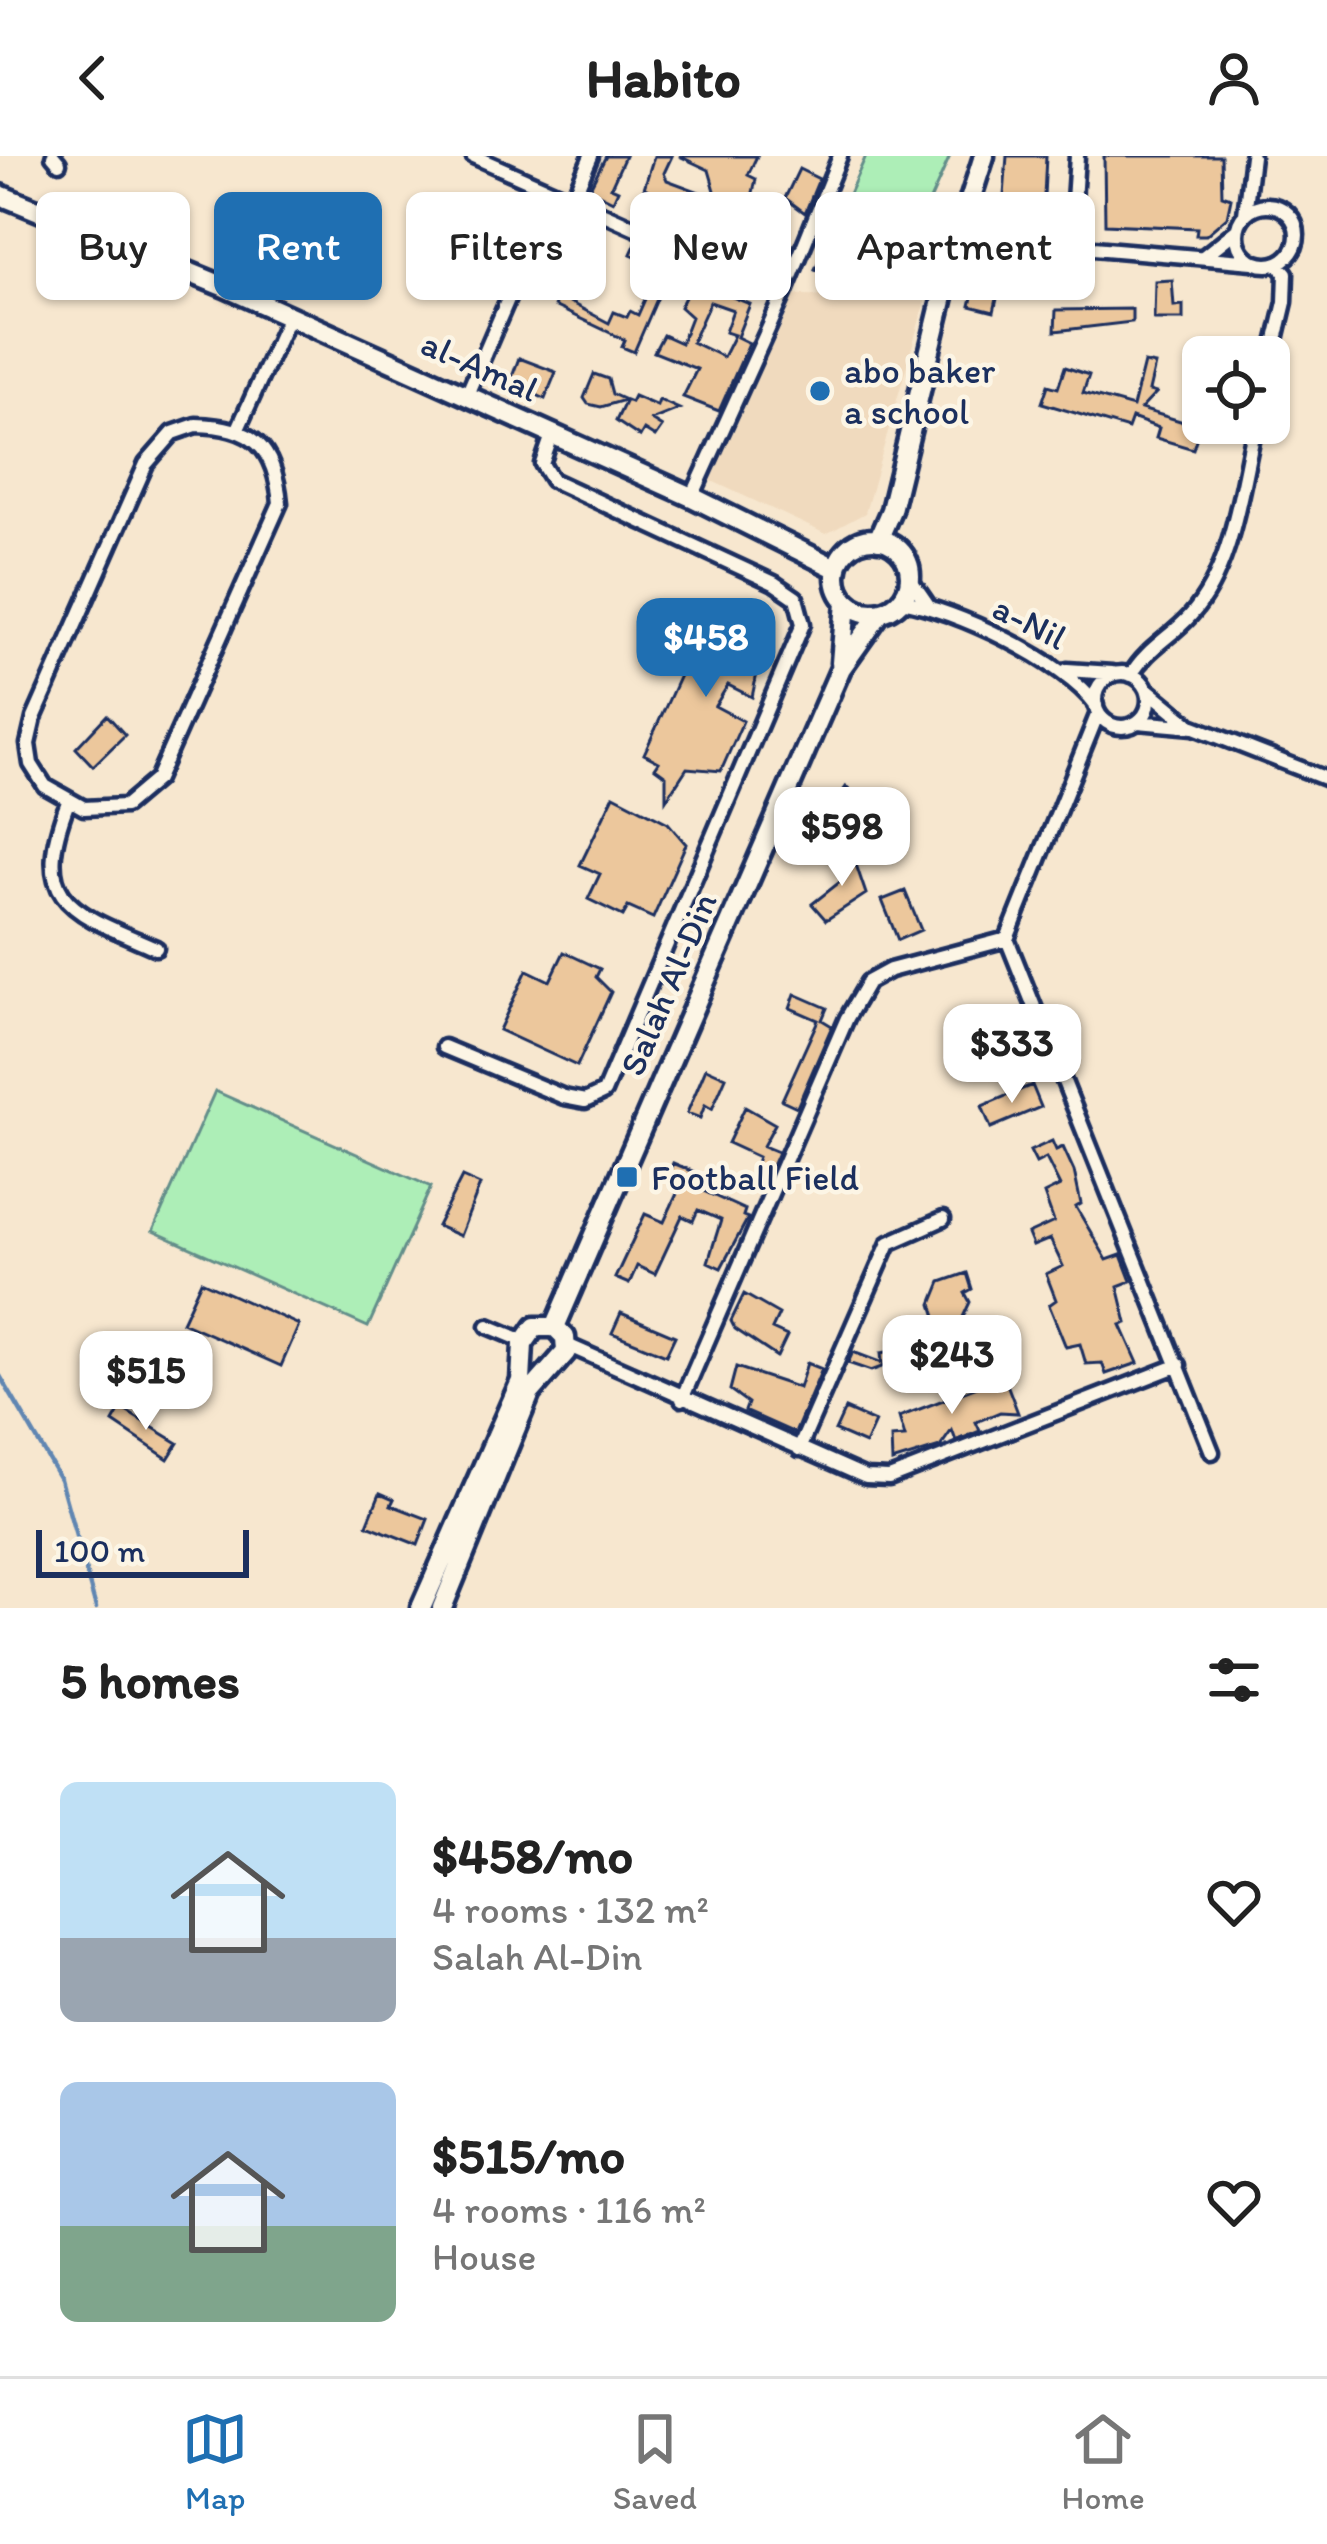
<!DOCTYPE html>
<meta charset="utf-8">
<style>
body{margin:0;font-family:Itim,sans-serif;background:#f6f6f6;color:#222;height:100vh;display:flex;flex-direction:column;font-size:45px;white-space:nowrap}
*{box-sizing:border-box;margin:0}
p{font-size:39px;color:#767676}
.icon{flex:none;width:66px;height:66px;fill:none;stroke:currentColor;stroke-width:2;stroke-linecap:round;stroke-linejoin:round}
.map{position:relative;height:1452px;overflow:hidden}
.drawer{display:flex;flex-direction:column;background:#fff;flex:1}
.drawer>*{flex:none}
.top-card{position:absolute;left:36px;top:36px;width:1257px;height:108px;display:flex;gap:24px}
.controls{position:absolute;left:1182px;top:180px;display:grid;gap:24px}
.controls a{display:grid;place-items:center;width:108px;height:108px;border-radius:18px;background:#fff;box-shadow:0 3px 9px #0004;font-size:60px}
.scale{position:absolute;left:36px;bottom:30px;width:213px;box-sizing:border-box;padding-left:12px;border:6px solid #1b2f5e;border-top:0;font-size:33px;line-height:42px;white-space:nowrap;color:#1b2f5e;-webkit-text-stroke:9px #fcf5e5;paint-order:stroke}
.price{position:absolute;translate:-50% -102px;padding:0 27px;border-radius:24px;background:#fff;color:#222;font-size:39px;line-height:78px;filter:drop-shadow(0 3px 6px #0008)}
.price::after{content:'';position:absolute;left:50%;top:72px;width:36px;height:27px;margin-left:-18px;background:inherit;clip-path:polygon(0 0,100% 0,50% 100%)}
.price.active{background:#1f6fb2;color:#fff}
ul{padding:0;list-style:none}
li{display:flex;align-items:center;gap:36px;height:300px;padding:0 60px}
li span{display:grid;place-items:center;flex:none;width:336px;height:240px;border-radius:18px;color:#555}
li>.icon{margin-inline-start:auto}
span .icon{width:144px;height:144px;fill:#fffc;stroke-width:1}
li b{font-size:51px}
h2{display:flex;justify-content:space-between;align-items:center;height:144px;padding:0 60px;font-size:51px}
.chip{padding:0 42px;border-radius:18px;background:#fff;box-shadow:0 3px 9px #0004;font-size:42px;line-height:108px}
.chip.active{background:#1f6fb2;color:#fff}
header{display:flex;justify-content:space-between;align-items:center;height:156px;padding:0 60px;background:#fff;font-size:54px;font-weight:700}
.menu{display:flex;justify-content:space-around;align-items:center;height:168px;border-top:3px solid #e0e0e0;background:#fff;font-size:33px;color:#767676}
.menu a{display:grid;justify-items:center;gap:6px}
.menu .active{color:#1f6fb2}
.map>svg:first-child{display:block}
.built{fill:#f0dabe}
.green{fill:#adeeb7;stroke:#648e8a;stroke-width:3}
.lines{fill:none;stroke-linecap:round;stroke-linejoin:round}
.stream{stroke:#6086b2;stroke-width:4.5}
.building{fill:#ecc79c;stroke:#1b2f5e;stroke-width:3;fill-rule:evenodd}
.street-casing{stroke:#1b2f5e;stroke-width:21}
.secondary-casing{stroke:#1b2f5e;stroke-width:27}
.street{stroke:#fcf5e5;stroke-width:12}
.secondary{stroke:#fcf5e5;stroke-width:18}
.poi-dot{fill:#1f6fb2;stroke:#fcf5e5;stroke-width:4.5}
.labels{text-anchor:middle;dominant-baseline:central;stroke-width:9;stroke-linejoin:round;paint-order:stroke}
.street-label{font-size:36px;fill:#1b2f5e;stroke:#fcf5e5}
.poi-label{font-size:36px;fill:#1b2f5e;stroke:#fcf5e5;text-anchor:start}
</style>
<header><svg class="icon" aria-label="back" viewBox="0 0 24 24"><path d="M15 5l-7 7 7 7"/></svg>Habito<svg class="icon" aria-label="person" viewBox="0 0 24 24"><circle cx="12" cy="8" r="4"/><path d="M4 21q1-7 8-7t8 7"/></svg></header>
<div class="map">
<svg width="1327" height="1452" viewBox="0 0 1327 1452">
<rect width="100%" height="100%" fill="#f7e7cf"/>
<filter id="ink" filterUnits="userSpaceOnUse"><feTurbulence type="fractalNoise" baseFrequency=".00833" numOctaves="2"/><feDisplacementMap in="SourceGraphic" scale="24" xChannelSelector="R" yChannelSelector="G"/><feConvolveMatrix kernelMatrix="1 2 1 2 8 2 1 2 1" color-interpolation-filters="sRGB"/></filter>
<g filter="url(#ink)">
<path class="built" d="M784 138 925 145 865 357 826 378 714 326 699 325Z"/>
<path class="green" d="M866 0H950L914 80 844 49Z
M215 935 431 1031 368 1171 153 1075Z"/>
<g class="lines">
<path class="stream" d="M0 1220 60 1323 96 1452"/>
</g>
<path class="building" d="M606 0H625L611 31 618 34 613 45 589 33Z
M654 0H672L664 17 667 24 713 41 692 81 663 67 674 44 644 32Z
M679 0H757L748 19 756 23 748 59 773 69 763 96 747 90 751 87 729 70 731 57 720 52 709 14Z
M1007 0H1046L1042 80H1001Z
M1104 0H1221L1222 39 1231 42 1227 61 1206 79H1196L1197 72 1105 68Z
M799 13 819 23 805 57 785 42Z
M839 64 898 87 866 138 815 113Z
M636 87 668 101 664 110 670 113 634 196 622 191 625 184 554 150 558 140 609 167 614 156 627 161 630 155 638 159 649 134 636 124 645 104 631 98Z
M977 120 1001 125 994 156 970 150Z
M1172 124 1174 150 1183 149V163H1154L1155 125Z
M693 125 750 148 737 181 749 187 719 255 683 241 697 213 654 196 663 179 681 187 691 161 680 151ZM710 146 733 154 725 176 734 179 723 201 692 186Z
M1132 153V166L1055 175 1056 154Z
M519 202 556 216 545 243 535 238 538 231 512 221Z
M1144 207 1155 209 1149 235 1156 237 1141 253 1200 271 1193 293 1156 282 1159 272 1132 262 1128 273 1042 247 1048 229 1058 232 1065 211 1089 219 1083 237 1133 251Z
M594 218 608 223 612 238 625 244 601 251 588 248 584 242Z
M634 240 657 250 659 244 679 253 651 264 662 271 655 281 644 274 640 281 616 265 626 244 631 246Z
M709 456 738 462 763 489 752 541 728 529 715 550 743 565 721 615 687 612 666 644V620L655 612 659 606 644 598Z
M107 559 125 579 93 610 76 592Z
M846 631 878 660 861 676 833 649Z
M614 639 668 667 686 688 653 762 628 751 623 760 588 743 600 718 580 709Z
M851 694 866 738 826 764 812 748 845 722 838 698Z
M905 735 921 774 898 784 882 744Z
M564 796 600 813 596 821 611 836 577 910 499 874 527 814 550 825Z
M795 838 827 852 822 864 832 870 797 951 782 944 818 864 790 852Z
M706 912 726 921 712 953 705 949 700 962 687 957Z
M1032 929 1041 951 991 972 982 950Z
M745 951 775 968 763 990 778 996 765 1026 751 1019 758 1001 728 987Z
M1052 985 1056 994 1063 991 1074 1015 1081 1048 1076 1051 1107 1104 1121 1099 1131 1125 1118 1130 1127 1167 1121 1169 1138 1207 1106 1218 1102 1207 1086 1208 1080 1188 1066 1191 1049 1149 1056 1144 1046 1118 1063 1110 1050 1083 1033 1090 1028 1078 1054 1066 1044 1038 1060 1030 1046 1002 1036 1007 1030 995Z
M673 1007 704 1020 699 1033 745 1054 743 1060 748 1062 721 1112 708 1106 721 1064 698 1054 693 1065 682 1060 655 1118 637 1110 629 1128 615 1122 645 1058 664 1066 681 1029 666 1023Z
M462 1021 480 1029 460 1080 437 1070Z
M967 1117 972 1133 965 1137 970 1146 958 1172 936 1161 932 1148 941 1126Z
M201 1125 299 1169 281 1210 182 1166Z
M744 1138 779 1158 772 1173 787 1180 777 1201 735 1173 731 1165Z
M621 1157 675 1180 666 1199 612 1177Z
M904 1193 913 1222 895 1226 890 1208 871 1215 848 1207 853 1196 882 1207 881 1197Z
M807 1207 822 1213 795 1277 745 1255 748 1247 730 1234 736 1211 799 1232Z
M1002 1215 1018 1257 1000 1256 976 1266 980 1275 956 1285 952 1274 940 1291 892 1306 891 1282 905 1281 899 1261 980 1230 978 1225Z
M121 1252 178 1287 168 1303 113 1266Z
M845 1253 875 1266 865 1288 835 1275Z
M380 1337 394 1343 391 1349 428 1363 418 1389 367 1369Z"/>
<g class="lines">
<defs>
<path id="street" d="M53 0 59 7
M473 0 784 138
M572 44 591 0
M1237 79a30 30 0 1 1 60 0a30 30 0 1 1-60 0Z
M1245 58 1252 0
M1071 90 1077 0
M955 91 1071 90 1253 106
M1203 101 1237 74
M1269 213 1285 146 1286 117 1277 107
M466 241 554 36
M196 269C253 270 275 291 280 347L157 623 125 650 84 652 45 630 31 608 28 588 34 562 146 308 173 277Z
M238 273 289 160
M692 341 784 138 840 0
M910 423 928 449
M901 445C954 453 1065 505 1096 549
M1067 514 1112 517
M1095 544a27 27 0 1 1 54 0a27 27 0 1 1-54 0Z
M1131 519C1146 493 1170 482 1190 460 1234 412 1241 328 1256 267
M1148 534 1188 567
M1098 557 1007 783 1212 1296
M1138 566 1194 571 1327 623
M68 646C29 746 72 756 156 792
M444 891 564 941 585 945 604 936 803 468 796 442 774 427 552 324 542 308 552 279
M488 1170 524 1185
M567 1189 866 1321 889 1322 1179 1209
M682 1243 847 862 868 826 890 814 1007 783
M799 1293 889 1087 943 1063"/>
<path id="secondary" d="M0 39 225 131 692 341 837 413
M836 420a37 37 0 1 1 74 0a37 37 0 1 1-74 0Z
M878 384 891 354 955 91 984 0
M841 507 846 446
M555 1171 841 512 880 457
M421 1452 521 1225 523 1188 535 1171H555L565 1181 566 1196 530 1237 442 1452"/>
</defs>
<use href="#street" class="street-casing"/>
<use href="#secondary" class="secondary-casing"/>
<use href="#street" class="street"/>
<use href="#secondary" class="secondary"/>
</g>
</g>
<g class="poi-dot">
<circle cx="820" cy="235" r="12"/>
<rect x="615" y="1009" width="24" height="24" rx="6"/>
</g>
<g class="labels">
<g class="street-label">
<text transform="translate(480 210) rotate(24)">al-Amal</text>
<text transform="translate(1030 466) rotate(27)">a-Nil</text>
<text transform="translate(668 828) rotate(-67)">Salah Al-Din</text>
</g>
<g class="poi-label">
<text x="844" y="214">abo baker<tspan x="844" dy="41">a school</tspan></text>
<text x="651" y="1021">Football Field</text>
</g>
</g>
</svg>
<div class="controls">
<a><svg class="icon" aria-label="locate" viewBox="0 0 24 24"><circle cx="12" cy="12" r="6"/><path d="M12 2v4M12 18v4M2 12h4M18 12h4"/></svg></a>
</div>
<div class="scale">100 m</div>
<b class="price active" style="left:706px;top:544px">$458</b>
<b class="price" style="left:842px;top:733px">$598</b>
<b class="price" style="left:1012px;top:950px">$333</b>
<b class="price" style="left:952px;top:1261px">$243</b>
<b class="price" style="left:146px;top:1277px">$515</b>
<div class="top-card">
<a class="chip">Buy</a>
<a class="chip active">Rent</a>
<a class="chip">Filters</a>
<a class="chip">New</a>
<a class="chip">Apartment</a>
</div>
</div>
<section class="drawer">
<h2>5 homes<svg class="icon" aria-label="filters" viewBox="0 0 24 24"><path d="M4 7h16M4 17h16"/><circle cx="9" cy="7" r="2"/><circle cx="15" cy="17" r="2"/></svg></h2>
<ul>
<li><span style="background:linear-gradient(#bfe0f5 65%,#9aa5b1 0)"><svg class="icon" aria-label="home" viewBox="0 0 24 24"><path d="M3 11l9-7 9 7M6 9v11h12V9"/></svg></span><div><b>$458/mo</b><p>4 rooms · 132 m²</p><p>Salah Al-Din</p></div><svg class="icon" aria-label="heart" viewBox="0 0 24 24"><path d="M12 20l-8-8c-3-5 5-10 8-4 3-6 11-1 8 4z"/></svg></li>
<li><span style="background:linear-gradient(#a9c7e8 60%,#7fa58c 0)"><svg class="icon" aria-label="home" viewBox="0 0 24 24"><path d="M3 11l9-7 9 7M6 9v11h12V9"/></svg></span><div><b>$515/mo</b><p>4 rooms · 116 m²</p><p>House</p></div><svg class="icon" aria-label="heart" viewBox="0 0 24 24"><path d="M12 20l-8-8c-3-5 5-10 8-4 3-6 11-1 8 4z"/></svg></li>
</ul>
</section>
<nav class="menu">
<a class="active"><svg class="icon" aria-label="map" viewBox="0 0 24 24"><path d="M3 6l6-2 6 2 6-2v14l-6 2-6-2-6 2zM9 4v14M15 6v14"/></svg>Map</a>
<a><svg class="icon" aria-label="saved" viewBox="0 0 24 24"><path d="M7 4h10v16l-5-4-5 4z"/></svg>Saved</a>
<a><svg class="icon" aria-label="home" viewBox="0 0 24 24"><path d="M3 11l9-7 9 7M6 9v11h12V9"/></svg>Home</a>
</nav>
